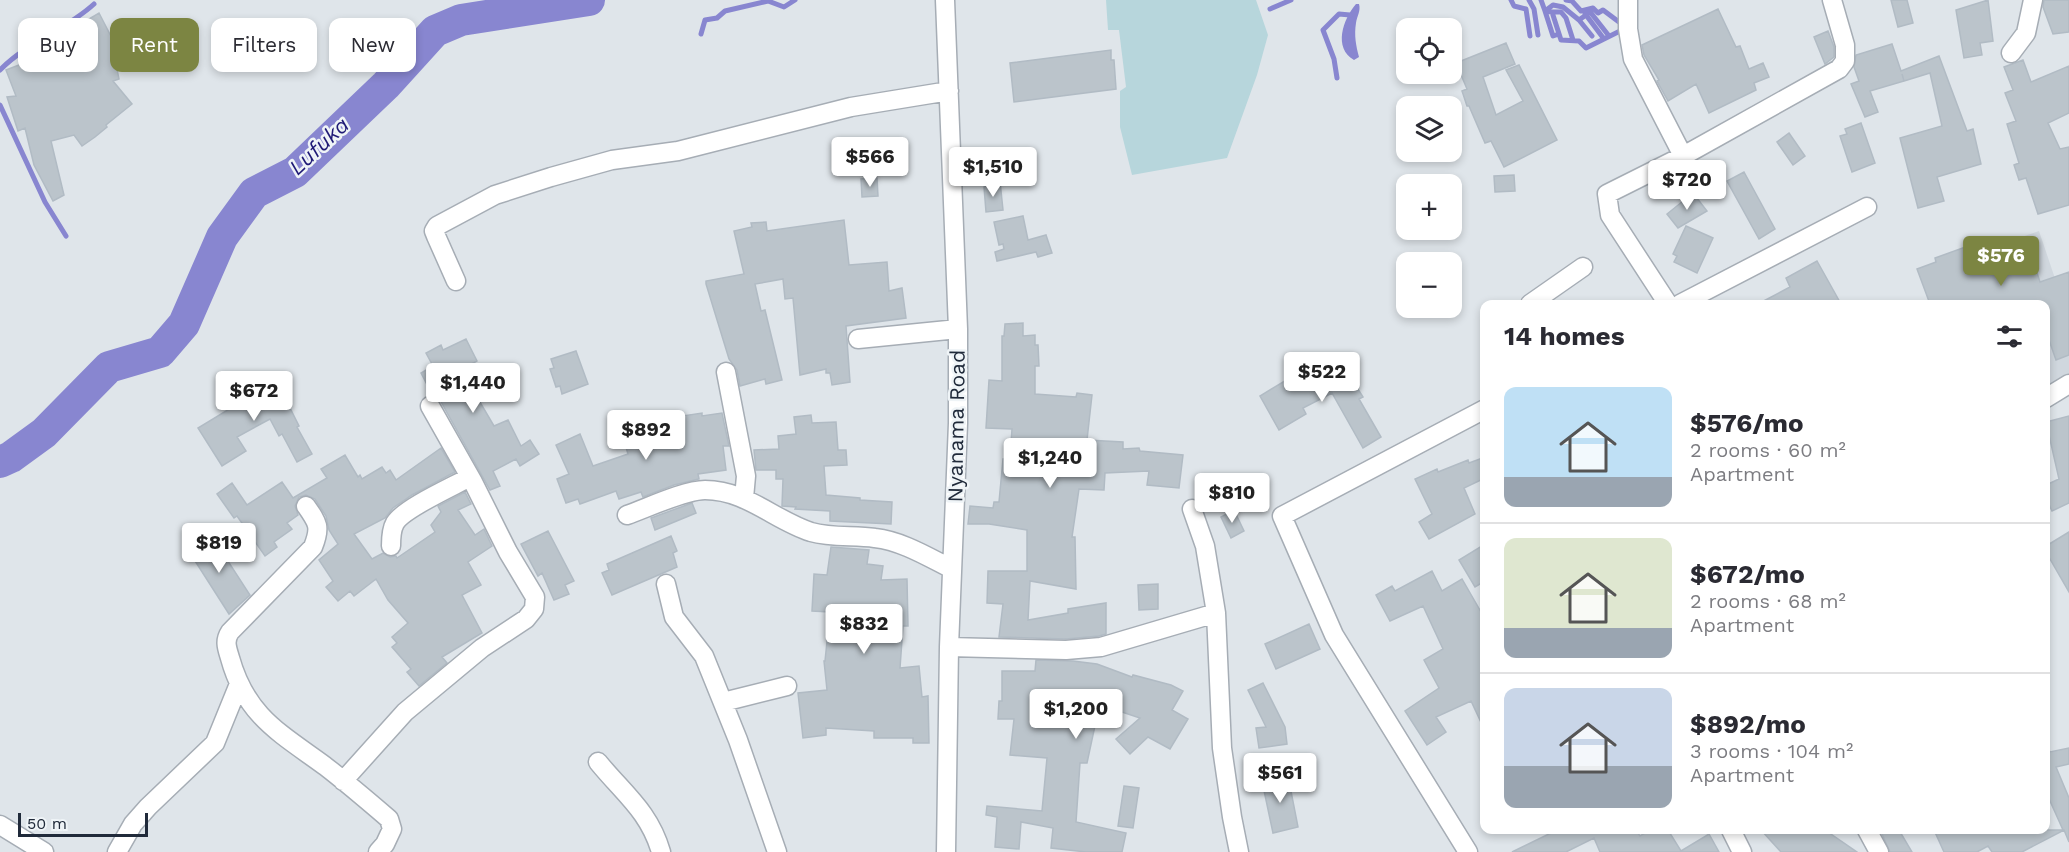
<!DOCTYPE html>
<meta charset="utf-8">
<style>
body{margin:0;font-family:"Work Sans",sans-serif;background:#f7f7f7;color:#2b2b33;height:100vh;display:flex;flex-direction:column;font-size:22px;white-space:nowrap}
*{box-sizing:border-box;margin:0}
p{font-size:20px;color:#7c7c81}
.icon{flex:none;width:33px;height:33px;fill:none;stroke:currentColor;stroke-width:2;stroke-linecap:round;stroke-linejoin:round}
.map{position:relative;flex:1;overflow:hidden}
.panel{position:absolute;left:1480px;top:300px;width:570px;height:534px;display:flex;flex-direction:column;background:#fff;border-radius:12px;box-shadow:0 3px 9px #0003}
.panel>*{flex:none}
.banner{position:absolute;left:18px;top:18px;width:570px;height:54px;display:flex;gap:12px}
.controls{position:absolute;left:1396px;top:18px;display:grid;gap:12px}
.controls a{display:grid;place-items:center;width:66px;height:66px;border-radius:12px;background:#fff;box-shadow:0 3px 9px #0003;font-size:30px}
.scale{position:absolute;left:18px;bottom:15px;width:130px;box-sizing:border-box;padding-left:6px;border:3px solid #202a3a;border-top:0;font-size:16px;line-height:21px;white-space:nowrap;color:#202a3a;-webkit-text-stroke:4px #eff4f7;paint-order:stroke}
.price{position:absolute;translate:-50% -51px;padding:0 14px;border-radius:6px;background:#fff;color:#222;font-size:20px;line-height:39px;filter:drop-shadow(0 2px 3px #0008)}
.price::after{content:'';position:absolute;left:50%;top:36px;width:18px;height:14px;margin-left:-9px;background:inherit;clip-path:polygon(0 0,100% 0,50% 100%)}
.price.active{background:#7c8542;color:#fff}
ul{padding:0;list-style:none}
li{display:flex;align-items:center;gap:18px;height:150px;padding:0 24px}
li+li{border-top:2px solid #e1e1e2}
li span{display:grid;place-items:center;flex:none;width:168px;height:120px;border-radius:12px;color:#555}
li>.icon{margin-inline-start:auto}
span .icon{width:72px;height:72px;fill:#fffc;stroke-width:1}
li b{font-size:26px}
h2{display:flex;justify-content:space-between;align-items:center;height:72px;padding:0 24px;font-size:26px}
.tag{padding:0 21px;border-radius:12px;background:#fff;box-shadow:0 3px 9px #0003;font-size:21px;line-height:54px}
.tag.active{background:#7c8542;color:#fff}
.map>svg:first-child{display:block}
.built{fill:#d0d7de}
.green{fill:#b7d6dc}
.water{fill:#8886d0}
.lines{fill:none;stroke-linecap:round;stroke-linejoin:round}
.stream{stroke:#8886d0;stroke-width:5}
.river{stroke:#8886d0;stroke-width:32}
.building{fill:#bbc4cb;stroke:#b1bbc4;stroke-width:1.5}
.minor-casing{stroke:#a6adb5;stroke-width:21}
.minor{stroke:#fff;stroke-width:18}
.labels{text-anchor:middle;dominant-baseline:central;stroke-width:5;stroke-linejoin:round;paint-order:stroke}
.street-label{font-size:21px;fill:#202a3a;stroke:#eff4f7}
.water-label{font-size:22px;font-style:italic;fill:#1f1a76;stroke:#eff4f7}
</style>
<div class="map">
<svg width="2069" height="852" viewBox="0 0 2069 852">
<rect width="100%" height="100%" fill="#dfe5ea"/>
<path class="built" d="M2039 231 2069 320V378L2046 386V304H1930L1919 273Z"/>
<path class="green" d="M1106 0H1256L1268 35 1257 75 1227 158 1132 175 1120 127V91L1126 87 1119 30H1108Z"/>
<path class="water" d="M1356 4H1359C1361 11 1357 16 1356 23 1354 35 1356 46 1359 57L1354 60C1333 48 1343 19 1356 4Z"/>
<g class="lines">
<path class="stream" d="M1511 0 1514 6 1526 9 1530 36
M1529 0 1534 9 1538 35
M1541 0 1545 11 1552 12 1561 40 1579 41 1586 48 1620 31
M1566 0 1572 1 1581 11 1593 8 1598 13 1603 10 1619 22
M1270 9 1291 0
M1552 12H1561L1566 18 1573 40
M1585 14 1591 13 1609 36
M1579 20 1592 36
M701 34 705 20 717 18 725 11 768 1 784 7 795 0
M1559 34 1553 36 1545 11 1553 5 1563 7 1579 20 1586 15 1604 39
M0 70C27 42 66 30 94 4
M1337 78 1334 59 1323 30 1339 14 1350 15
M0 105 45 202 66 236"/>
<path class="river" d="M0 462 11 457 44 433 109 367 160 352 184 324 222 237 254 193 295 172 386 85 435 31 461 20 589 0"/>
</g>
<path class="building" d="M1891 0H1907L1913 23 1898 27Z
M1988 0 1993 41 1980 43 1982 55 1964 58 1956 10Z
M2044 0H2069V32L2053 34 2043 7Z
M1718 9 1736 47 1740 46 1749 69 1763 63 1769 77 1754 83 1756 90 1709 113 1696 84 1668 101 1657 81 1659 80 1644 55 1642 45Z
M99 13 117 48 113 50 119 79 113 81 132 104 106 125 107 127 95 137 82 146 74 135 51 141 64 195 53 201 34 165 25 128 18 131 7 97 16 96 6 70 32 60 28 53 49 40 78 29 77 26Z
M1828 31 1834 47V57L1825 64 1814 37Z
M1506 43 1515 64 1483 77 1496 115 1523 101 1506 70 1519 65 1557 140 1504 167 1491 141 1485 143 1469 106H1467L1462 91 1467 89 1456 63Z
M1892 44 1901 71 1939 56 1967 131 1973 129 1981 164 1937 177 1944 201 1918 208 1900 138 1942 126 1930 73 1904 81 1902 74 1904 81 1870 91 1878 112 1865 117 1851 84 1859 81 1854 67 1856 55Z
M1111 50V60H1114L1116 89 1014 102 1010 63Z
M2023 60 2031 82 2069 66V113L2048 123 2060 149 2069 147V205L2038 214 2026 178 2019 180 2014 165 2019 163 2007 124 2016 121 2005 93 2013 90 2004 67Z
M1861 123 1875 163 1852 172 1840 136 1847 134 1845 129Z
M1789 133 1805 156 1793 165 1777 142Z
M1028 157 1031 171 1000 176 997 163Z
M1744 172 1775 229 1759 239 1727 181Z
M1514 175 1515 191 1495 192 1494 176Z
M877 178 878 196 862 197 861 179Z
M1000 181 1003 210 986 212 984 187Z
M1693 193 1707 211 1678 228 1667 214Z
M1023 216 1028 240 1046 235 1052 253 1038 257 1036 252 997 261 995 252 1004 249 1003 244 999 245 994 222Z
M844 220 849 265 887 262 889 291 902 288 906 318 846 326 850 382 832 385 830 373H826V369L800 375 793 298 785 299 783 279 755 284 761 311 765 310 782 380 766 384 765 379 740 386 737 370 729 359 706 284V281L744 274 734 231 752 227 751 223 766 222 767 231Z
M1686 226 1713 238 1697 273 1674 262 1677 256 1673 254Z
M1971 245 1976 262 2012 248 2013 250 2028 245 2040 282 2069 272V355L2056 360 2049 340 2046 341V304H1930L1917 269 1936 262 1935 258Z
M1817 261 1841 304H1758L1790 287 1786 278Z
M1023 323V336L1035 335V345H1038L1039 366H1035V394L1076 397 1077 393 1092 395 1087 440 1123 442V449L1139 448 1140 451 1183 455 1179 488 1147 485 1149 471 1105 473 1104 490 1079 489 1072 537H1075L1076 589 1030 581 1028 620 1068 613V609L1106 603V634L1099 636 1066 639 999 637 1003 604 987 603 988 571H1027V530L989 524H968L970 506 993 508 994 502H999L1003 459H1010L1012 429 986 428 989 380 1002 381V336H1004L1005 324Z
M466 339 477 361 461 370 494 426 508 420 521 446 530 440 539 454 520 466 516 459 493 471 500 486 490 490 440 400 433 396 421 373 433 366 426 353 441 345 443 350Z
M576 351 588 384 562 394 560 386 556 387 550 369 554 368 551 359Z
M1342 364 1363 397 1359 399 1381 437 1363 448 1332 393 1303 408 1306 414 1279 430 1260 396 1288 379 1293 387 1306 380 1309 385Z
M265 373 276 392 281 390 299 426 297 427 312 454 297 462 282 434 279 436 270 419 237 437 246 451 222 466 198 428 246 399 240 387Z
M702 413V416L722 413 729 446H723L726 470 698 474 699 479 674 485 643 497 641 492 619 499 616 491 580 504 578 499 566 503 557 479 569 474 556 445 580 434 593 466 628 454 623 437 643 430 648 445 678 435 676 421 683 420 682 416Z
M811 415 812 423 836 422 838 450H846L847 465 824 466 826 495 860 498V500L892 502 891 524 830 521V511L795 509 796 507 782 506 783 479H776V470H756L754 450 779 449 778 436 796 434 794 417Z
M2069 416V503L2052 511 2046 498V485L2059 479 2046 422Z
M441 448 455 472 412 495 393 508 385 518 354 534 372 559 383 553 390 557 396 556 397 558 435 532 431 525 441 512 438 506 465 492 471 504 458 510 475 535 484 529 492 546 468 562 481 585 462 595 482 633 442 657 447 663 419 686 407 672 411 669 392 647 397 643 392 637 408 623 388 600 376 579 354 596 350 591 338 601 326 587 333 581 319 560 338 544 329 530 326 516 315 499 306 495 299 497 295 506 298 515 287 523 292 529 274 542 277 547 265 556 237 516 234 518 217 494 232 483 247 505 282 482 293 498 327 478 321 469 345 455 358 477 360 475 362 479 382 467 386 473 390 470 396 480Z
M1485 457V478L1464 488 1475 514 1429 539 1419 522 1432 514 1415 479 1437 469 1438 472 1468 460 1469 463Z
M692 503 696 513 655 530 651 518Z
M1234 510 1244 531 1231 538 1221 517Z
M548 531 574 581 565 585 569 594 554 600 542 573 538 576 521 544Z
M2069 532V592L2046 552V546Z
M211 535 250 595 229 614 188 550Z
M671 536 677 551 673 553 677 567 612 595 602 573 609 570 607 564Z
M1485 544V581L1475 587 1459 560Z
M831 547 869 550 867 564 883 566 881 580 907 579 908 626H903L900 668 919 666 922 697 928 696 929 743H913V738H874V731L826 728V735L803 738 798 693 827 690 824 661H825L830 612 812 611 814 574 827 575Z
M1432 571 1442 591 1462 579 1485 619V731L1471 701 1436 717 1446 732 1427 745 1405 711 1439 688 1424 660 1443 649 1423 606 1390 621 1376 595 1392 586 1395 591Z
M1158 584V609L1139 610 1138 585Z
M1309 624 1320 649 1276 669 1265 644Z
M1036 660 1073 661 1097 664 1132 677 1133 675 1171 685 1183 691 1172 710 1188 719 1170 749 1148 737 1130 754 1116 739 1140 718 1116 710 1099 707 1087 763H1080L1076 822 1126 833 1122 852H1086L1051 848 1053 828 1021 822 1019 849 995 847 997 817 986 815 987 806 1042 811 1047 758 1010 755 1014 719H998L999 701H1002V671H1035Z
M1263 683 1285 727 1287 744 1259 748 1256 728 1266 727 1248 690Z
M2046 743 2050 752 2069 748V764L2056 767 2069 798V842L2064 830 2022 852H1992L1988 846 1977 852H1944L1934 830H2063L2046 792Z
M1288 776 1298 827 1273 833 1262 781Z
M1124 786 1139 788 1133 828 1118 826Z
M1557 830H1636L1640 836 1650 830H1668L1681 851 1709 834 1719 852H1600L1594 838 1566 852H1512Z
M1761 830H1825L1857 852H1781Z
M1889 830H1899L1912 852H1890L1882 834Z"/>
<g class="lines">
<defs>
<path id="minor" d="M945 0 958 329V423L949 647 946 852
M1628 0V29L1633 59 1683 156
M2011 53 2026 33 2033 0
M456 281 436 236 434 231 437 226 495 195 551 177 612 160 678 151 851 107 949 91
M1530 304 1583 267
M1668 304 1610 215 1607 194 1683 156 1839 69 1845 61V45L1832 0
M1680 304 1867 207
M858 339 958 329
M726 372 746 476 744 498
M2046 398 2069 384
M306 506C318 523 321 527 313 547L230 632C224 641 227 648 230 658 246 716 280 733 325 766 347 783 368 801 389 819L392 829 385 844 378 852
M1192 509 1205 546 1216 613 1222 748 1232 817 1239 852
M627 515C647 508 685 490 705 490 746 490 774 520 811 532 832 538 854 535 875 538 902 541 928 557 952 569
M391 546C391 539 391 530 395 523 404 508 454 486 470 477
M666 584 674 617 704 656 738 740 777 852
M949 647 1066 650 1101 647 1216 613
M723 702 787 686
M598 762C624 794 649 811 661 852
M343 781 405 712 482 648 526 619 534 609 535 597 508 552 473 482 430 406
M0 825 44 852
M1731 830 1742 852
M1867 830 1879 852
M117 852 133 824 148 807 215 743 239 684
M1468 852 1334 635 1282 516 1485 409"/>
</defs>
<use href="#minor" class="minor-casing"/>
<use href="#minor" class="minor"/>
</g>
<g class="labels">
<g class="street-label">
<text transform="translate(956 426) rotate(-89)">Nyanama Road</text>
</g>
<g class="water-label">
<text transform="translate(319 146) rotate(-43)">Lufuka</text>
</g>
</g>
</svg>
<div class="controls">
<a><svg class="icon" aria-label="locate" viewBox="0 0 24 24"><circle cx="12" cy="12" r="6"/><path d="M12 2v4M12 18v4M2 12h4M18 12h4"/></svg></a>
<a><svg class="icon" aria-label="layers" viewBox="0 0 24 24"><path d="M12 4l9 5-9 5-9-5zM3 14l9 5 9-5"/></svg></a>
<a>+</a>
<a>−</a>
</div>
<div class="scale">50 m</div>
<b class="price" style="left:870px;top:188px">$566</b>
<b class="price" style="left:993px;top:198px">$1,510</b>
<b class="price" style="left:1687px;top:211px">$720</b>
<b class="price active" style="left:2001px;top:287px">$576</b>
<b class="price" style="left:1322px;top:403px">$522</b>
<b class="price" style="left:473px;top:414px">$1,440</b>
<b class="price" style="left:254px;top:422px">$672</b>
<b class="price" style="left:646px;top:461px">$892</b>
<b class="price" style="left:1050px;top:489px">$1,240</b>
<b class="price" style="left:1232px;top:524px">$810</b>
<b class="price" style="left:219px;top:574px">$819</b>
<b class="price" style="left:864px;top:655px">$832</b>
<b class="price" style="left:1076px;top:740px">$1,200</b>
<b class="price" style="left:1280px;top:804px">$561</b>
<div class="banner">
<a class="tag">Buy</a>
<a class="tag active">Rent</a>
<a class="tag">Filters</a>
<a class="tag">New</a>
</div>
<section class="panel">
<h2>14 homes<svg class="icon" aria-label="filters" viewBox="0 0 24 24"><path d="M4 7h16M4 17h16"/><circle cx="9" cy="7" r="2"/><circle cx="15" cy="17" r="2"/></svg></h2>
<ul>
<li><span style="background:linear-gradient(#bfe0f5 75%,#9aa5b1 0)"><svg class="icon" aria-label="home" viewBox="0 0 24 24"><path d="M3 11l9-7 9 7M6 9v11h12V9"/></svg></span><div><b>$576/mo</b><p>2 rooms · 60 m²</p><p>Apartment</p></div></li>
<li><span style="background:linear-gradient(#dfe7d0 75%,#9aa5b1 0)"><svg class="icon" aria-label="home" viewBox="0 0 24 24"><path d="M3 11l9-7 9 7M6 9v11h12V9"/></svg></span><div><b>$672/mo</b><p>2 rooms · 68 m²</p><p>Apartment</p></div></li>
<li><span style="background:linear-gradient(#c9d6e8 65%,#9aa5b1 0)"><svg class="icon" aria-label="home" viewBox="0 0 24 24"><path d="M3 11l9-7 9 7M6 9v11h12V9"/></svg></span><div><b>$892/mo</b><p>3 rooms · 104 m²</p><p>Apartment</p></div></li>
</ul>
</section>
</div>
